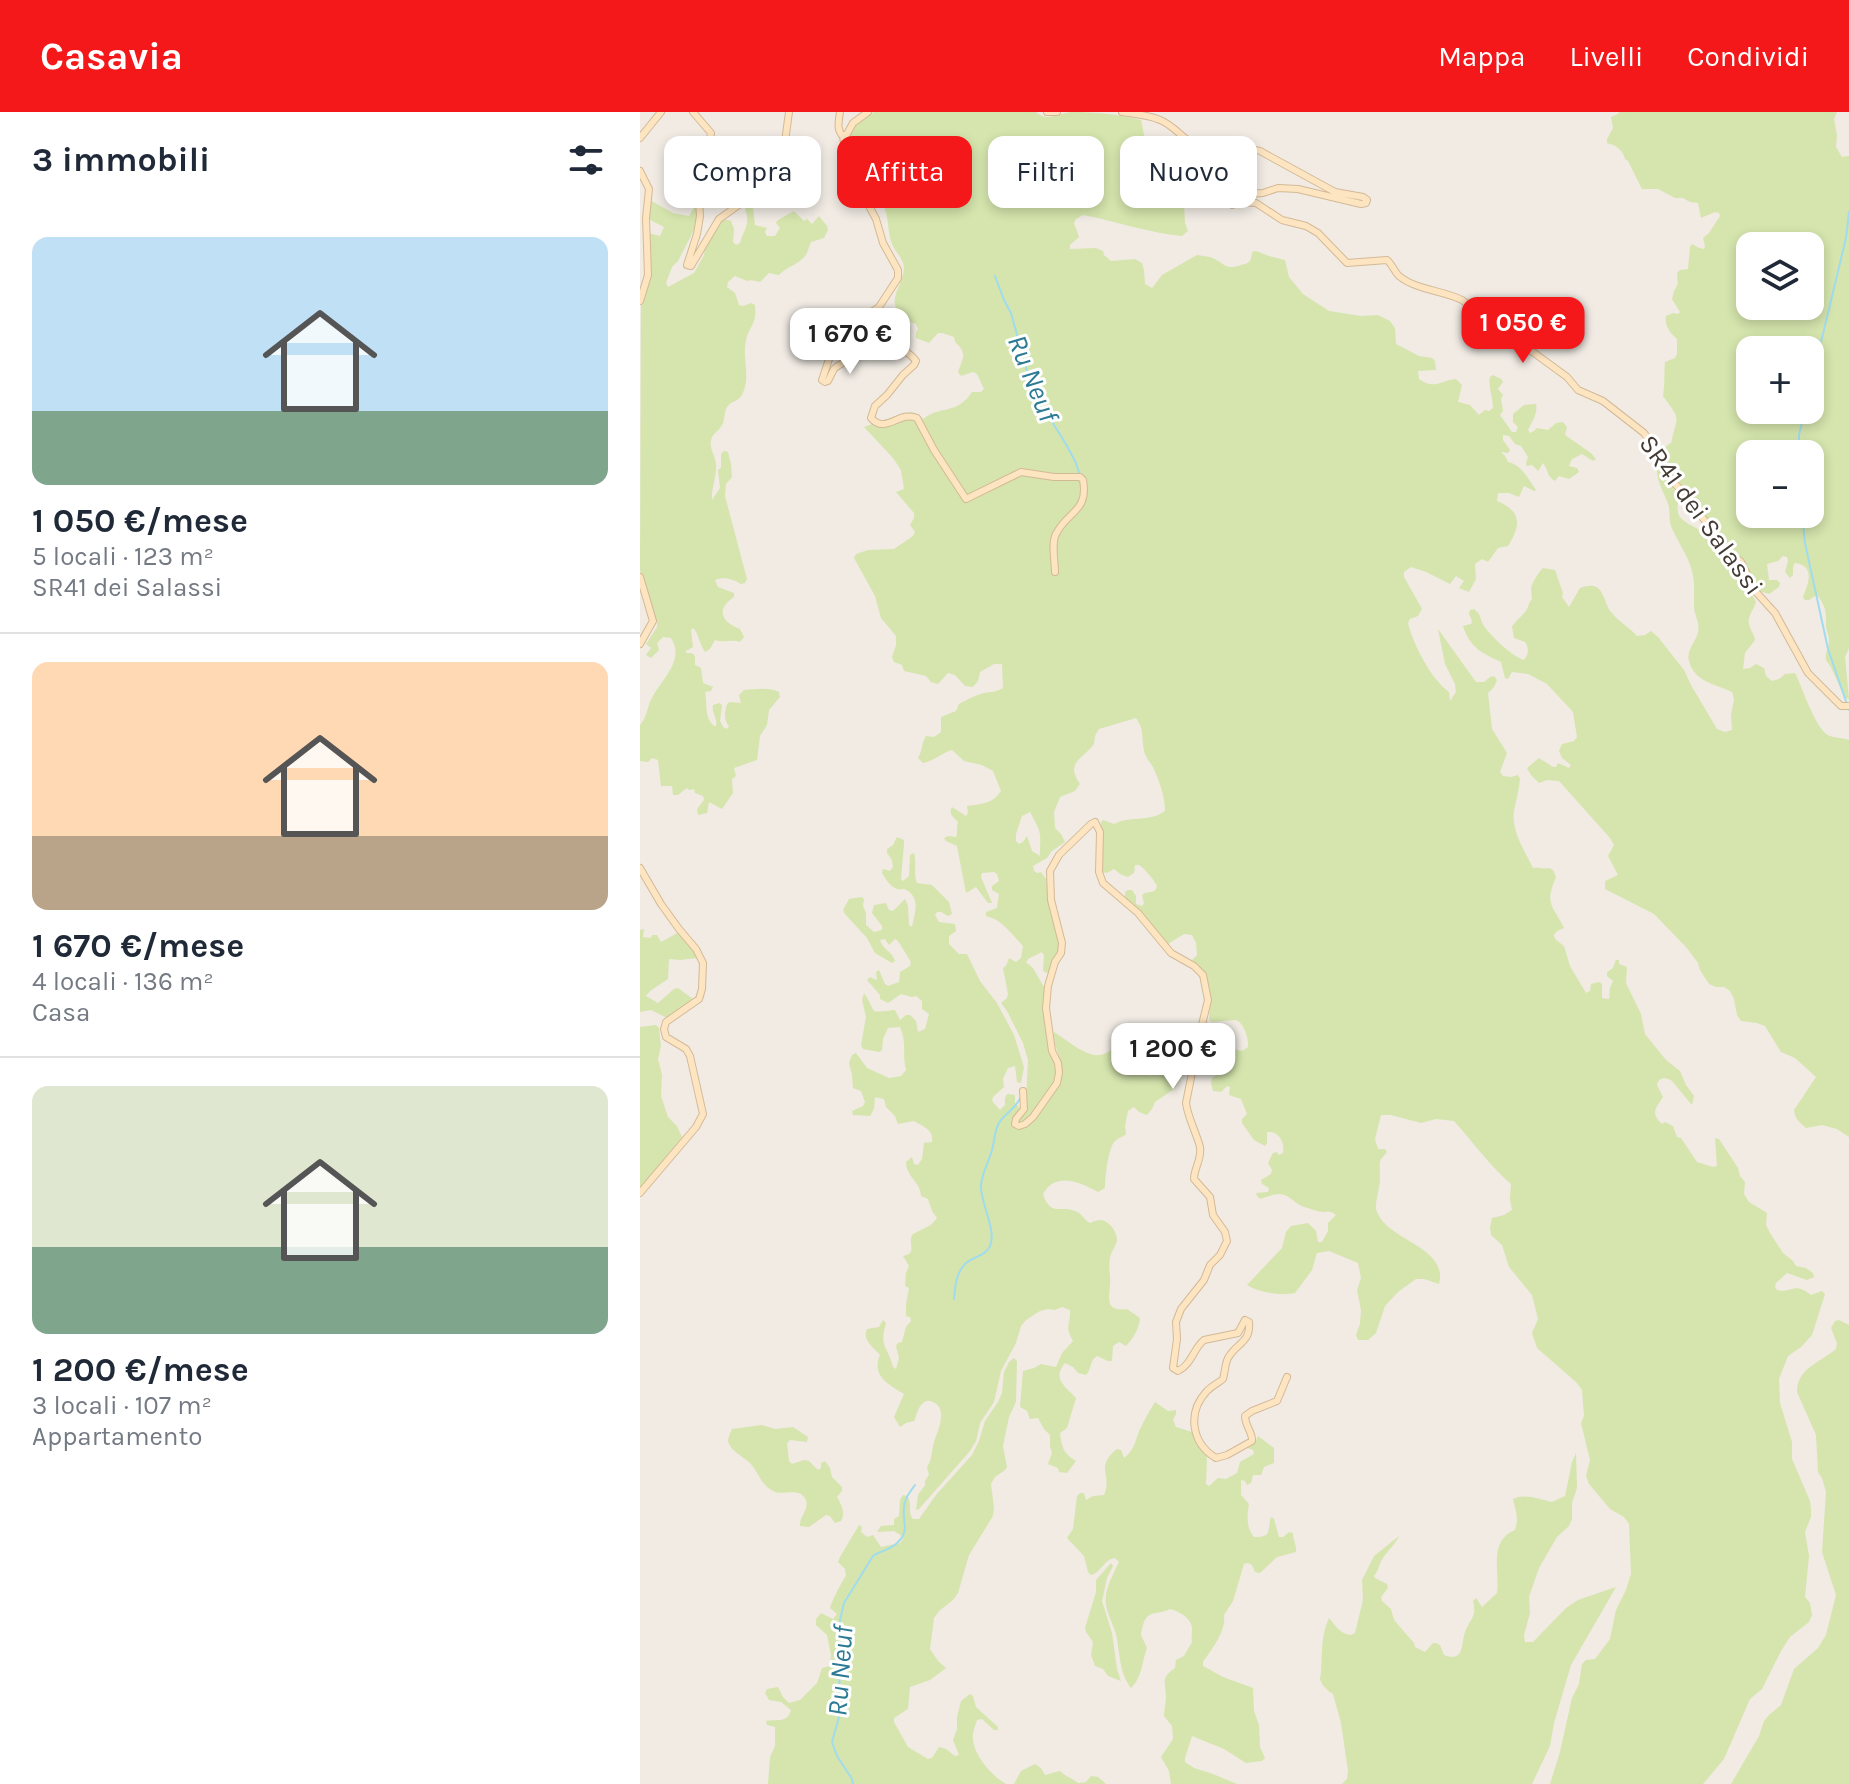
<!DOCTYPE html>
<html lang="it">
<meta charset="utf-8">
<style>
body{margin:0;font-family:Karla,sans-serif;background:#f2f2f3;color:#1f2937;height:100vh;display:flex;flex-direction:column;font-size:30px;white-space:nowrap}
*{box-sizing:border-box;margin:0}
p{font-size:26px;color:#747a83}
.icon{flex:none;width:44px;height:44px;fill:none;stroke:currentColor;stroke-width:2;stroke-linecap:round;stroke-linejoin:round}
.map{position:relative;flex:1;overflow:hidden}
.side{display:flex;flex-direction:column;background:#fff;width:640px}
.side>*{flex:none}
.guide{position:absolute;left:24px;top:24px;width:760px;height:72px;display:flex;gap:16px}
.controls{position:absolute;left:1096px;top:120px;display:grid;gap:16px}
.controls a{display:grid;place-items:center;width:88px;height:88px;border-radius:16px;background:#fff;box-shadow:0 4px 12px #0003;font-size:40px}
.price{position:absolute;translate:-50% -68px;padding:0 18px;border-radius:16px;background:#fff;color:#222;font-size:26px;line-height:52px;filter:drop-shadow(0 2px 4px #0008)}
.price::after{content:'';position:absolute;left:50%;top:48px;width:24px;height:18px;margin-left:-12px;background:inherit;clip-path:polygon(0 0,100% 0,50% 100%)}
.price.selected{background:#f4181b;color:#fff}
ul{padding:0;list-style:none}
li{display:grid;align-content:center;gap:16px;height:424px;padding:0 32px}
li+li{border-top:2px solid #e0e1e3}
li span{display:grid;place-items:center;height:248px;border-radius:16px;color:#555}
li>.icon{margin-inline-start:auto}
span .icon{width:144px;height:144px;fill:#fffc;stroke-width:1}
li b{font-size:34px}
h2{display:flex;justify-content:space-between;align-items:center;height:96px;padding:0 32px;font-size:34px}
.tag{padding:0 28px;border-radius:16px;background:#fff;box-shadow:0 4px 12px #0003;font-size:28px;line-height:72px}
.tag.selected{background:#f4181b;color:#fff}
header{display:flex;align-items:center;gap:48px;box-sizing:border-box;height:112px;padding:0 40px;background:#f4181b;color:#fff}
header strong{font-size:38px}
nav{display:flex;gap:44px;margin-inline-start:auto;font-size:28px}
main{display:flex;flex:1;min-height:0}
.map>svg:first-child{display:block}
.green{fill:#d5e5ad;fill-rule:evenodd}
.lines{fill:none;stroke-linecap:round;stroke-linejoin:round}
.stream{stroke:#a0dbee;stroke-width:2}
.secondary-casing{stroke:#d4b996;stroke-width:8}
.secondary{stroke:#fde5c2;stroke-width:6}
.labels{text-anchor:middle;dominant-baseline:central;stroke-width:6;stroke-linejoin:round;paint-order:stroke}
.street-label{font-size:26px;fill:#433b34;stroke:#fff}
.water-label{font-size:28px;font-style:italic;fill:#2c7a94;stroke:#fff}
</style>
<header>
<strong>Casavia</strong>
<nav><a>Mappa</a><a>Livelli</a><a>Condividi</a></nav>
</header>
<main>
<section class="side">
<h2>3 immobili<svg class="icon" aria-label="filters" viewBox="0 0 24 24"><path d="M4 7h16M4 17h16"/><circle cx="9" cy="7" r="2"/><circle cx="15" cy="17" r="2"/></svg></h2>
<ul>
<li><span style="background:linear-gradient(#bfe0f5 70%,#7fa58c 0)"><svg class="icon" aria-label="home" viewBox="0 0 24 24"><path d="M3 11l9-7 9 7M6 9v11h12V9"/></svg></span><div><b>1 050 €/mese</b><p>5 locali · 123 m²</p><p>SR41 dei Salassi</p></div></li>
<li><span style="background:linear-gradient(#ffd9b3 70%,#b9a48a 0)"><svg class="icon" aria-label="home" viewBox="0 0 24 24"><path d="M3 11l9-7 9 7M6 9v11h12V9"/></svg></span><div><b>1 670 €/mese</b><p>4 locali · 136 m²</p><p>Casa</p></div></li>
<li><span style="background:linear-gradient(#dfe7d0 65%,#7fa58c 0)"><svg class="icon" aria-label="home" viewBox="0 0 24 24"><path d="M3 11l9-7 9 7M6 9v11h12V9"/></svg></span><div><b>1 200 €/mese</b><p>3 locali · 107 m²</p><p>Appartamento</p></div></li>
</ul>
</section>
<div class="map">
<svg width="1209" height="1672" viewBox="0 0 1209 1672">
<rect width="100%" height="100%" fill="#f1ebe4"/>
<path class="green" d="M234 0H396C406 10 418 2 431 0 455 0 478 2 501 8L506 33V39L498 44 497 54 503 64H510L514 68 543 75 545 111 548 119 542 124C508 121 476 109 443 103L436 107 434 111 439 125 430 133V137L456 136 463 139 464 143 471 149 495 147 502 151 504 158 505 172 512 176 522 163 557 143C561 144 566 144 570 145 585 150 583 159 601 153 610 151 611 150 612 140L616 139 629 144 645 148 649 165 663 182 689 199 721 204 738 203 750 209 755 216 756 232 779 244 792 246 795 249 796 258 778 259 779 267C795 278 799 269 816 267L822 273 818 290 830 293 839 303 845 298 849 299 853 296C853 286 848 275 850 265L853 263 861 267 863 270 858 277 863 283 861 287 863 299 860 303 872 320H876L878 315 873 310V302L884 293 896 292C898 301 892 310 888 318L890 321 894 319 897 316 908 318 916 311 923 310 927 315 925 323 951 341 956 347 953 349 942 342 932 347 929 354 937 356 939 360 929 367 919 364 915 369C907 365 908 357 903 351L898 359 892 353 887 354 886 352 888 345 881 334 875 332 869 324 863 323V328L870 338 868 341 861 340 865 344 868 350C881 352 889 368 896 378L894 379 884 374 879 385 869 381H858L857 389C882 399 881 414 868 434L858 436 848 450 842 447 835 452 836 467 829 480 819 476 824 469 816 464 810 472 786 460 771 455 764 460V465L782 497 778 504 770 507 768 511C773 532 791 567 809 580L810 589 816 580 815 572 805 552 798 517 836 570H844L850 565 854 564 857 568 854 575 848 581 852 617 867 641 860 660 863 664 871 665 878 663 880 667C879 678 876 689 874 699 871 719 885 739 893 756 899 754 903 758 909 756L913 758 916 765C904 793 913 793 924 816L917 819 914 823 915 827 924 834 930 854 946 881 950 879 951 872 959 870 962 872V886L969 887 970 876 973 869 967 864V860L973 856 976 848H979V852L987 855 986 871 1001 902 1005 922 1026 948 1040 959 1046 973 1054 984 1052 993 1032 969C1026 965 1019 965 1017 973L1023 985C1016 996 1010 1001 1022 1012L1025 1010 1033 1014 1037 1025 1041 1026 1057 1050 1073 1055 1077 1054 1075 1026 1079 1027 1098 1056 1100 1064 1105 1070 1104 1082 1109 1090 1127 1101 1126 1113 1130 1121 1143 1141 1153 1149 1156 1154 1166 1156 1173 1161 1174 1165 1167 1168 1147 1161 1136 1171 1135 1175 1137 1178C1152 1182 1153 1169 1171 1183L1182 1179 1185 1182 1172 1223 1161 1235 1148 1244 1139 1267 1140 1291 1152 1330V1347L1170 1389 1171 1397V1405L1165 1420 1169 1444 1165 1485 1170 1491 1172 1503 1169 1510 1150 1525 1141 1539 1122 1577 1110 1587 1084 1647 1063 1672H910L920 1640 932 1586 939 1572 942 1552 946 1548 955 1547 970 1527 976 1498 986 1478 991 1462 989 1412 984 1405 970 1397 949 1372 946 1364 950 1348 941 1311 944 1304 942 1278 936 1270 897 1236 892 1221 898 1207 892 1183 869 1155 862 1133 851 1123 850 1116 852 1106 864 1103 872 1098 870 1087 871 1072C849 1053 833 1030 814 1009L796 1007 781 1011 751 1003H741L735 1027 738 1037H745L747 1040C745 1043 741 1046 740 1050 739 1056 741 1068 739 1075 738 1083 734 1093 737 1100 748 1129 809 1135 799 1172L784 1167H776L758 1180 745 1194 736 1221 728 1228H718L716 1223 720 1212 721 1198 717 1178 721 1166 718 1151 689 1139 677 1141 672 1158 655 1181C641 1184 620 1181 607 1173L642 1136 646 1120 651 1114 668 1111 676 1119 678 1130H682L688 1119V1111L696 1103C687 1096 687 1102 677 1099 673 1098 669 1096 664 1095 655 1092 650 1083 640 1082 633 1082 627 1085 620 1087L617 1084 616 1081 628 1080 629 1076 622 1072 621 1068 631 1062 632 1058 628 1051 633 1041 637 1040 639 1043 643 1041C645 1030 639 1019 627 1020V1031L625 1034 614 1028 602 1011V1007L607 1002 601 987 589 983 590 975 587 974 581 980 573 979 571 971 572 966 582 960C583 949 584 943 594 937L602 939 608 935C609 927 604 911 596 908L572 910 569 908 570 886 567 867 552 848 557 843 556 831 552 823 544 822 528 832 508 809 485 788V780L488 778H492L496 784V792L502 794 504 791 502 783C508 778 515 783 517 774 515 769 504 756 499 753H495L494 761 488 765 480 762 474 757 467 761 462 760 461 710 463 708 474 712C492 703 508 711 525 699 525 684 519 668 513 655 511 651 507 648 506 644 500 631 506 619 496 606L459 617 455 624 454 632C442 648 425 650 440 672L435 679 420 685 414 700 415 716 421 722 425 730 412 739 407 746 393 754 394 759 397 761 401 760 406 767 421 828 419 837 410 859 407 861 403 859 404 843 402 840 388 847 386 850 393 856 405 877 417 960C413 978 398 998 384 1011L377 1010 386 988 388 948 383 931 367 899 361 891 367 886 368 882 363 856 366 854 369 846 376 850 381 846 383 834C373 824 362 807 346 804V800L357 796 359 782 352 778V774L359 769 357 762 354 760 342 761 341 765 352 791H348L336 775 326 781 317 734 306 729 304 726 308 724 316 725C318 720 316 716 318 710 314 705 308 703 312 695L326 704 328 701 327 694C341 692 353 692 361 679L353 659 342 653 324 649 312 638C301 641 294 649 283 651L278 646C283 638 281 632 286 624L294 625 301 620V605L316 599 319 592C326 588 336 583 344 581 352 580 356 580 363 576L362 552H354L340 560 338 569 333 575 325 574 315 563 308 561 298 572 291 570 286 564 264 559 262 553 254 550 252 545 256 533V524L241 506 235 484 214 446 216 442 228 438 254 437 273 424 275 420 270 413 274 406V401L256 380 264 377 261 358 253 346 224 315 264 301 272 300 283 307C301 293 317 303 332 280H341L344 277 337 262 333 260 321 264 318 260C323 245 328 242 315 230L314 225 302 221H298L289 231 276 226V221L278 217 276 212C269 210 265 208 260 202 246 187 264 172 264 155 263 146 255 140 252 132 248 122 249 112 246 101 242 80 226 71 210 59L205 29 215 11ZM390 700C403 724 400 719 400 744L392 739 387 724 383 730 379 732 376 729V722L382 704Z
M979 0H1197L1194 7 1197 23 1196 35 1202 45 1209 44V536L1205 545 1209 587 1205 586C1199 575 1193 556 1186 548 1185 540 1189 536 1189 528 1189 524 1187 520 1186 515 1186 501 1187 497 1178 484H1175L1169 488H1165L1163 485C1168 472 1176 454 1155 451L1153 455V463L1150 466 1145 460 1148 449 1147 445 1143 444 1138 449 1127 452 1129 468H1137L1140 471 1139 475 1129 482 1119 479 1103 450 1084 428 1031 360C1025 348 1017 338 1031 331 1038 301 1041 309 1023 284 1025 272 1024 262 1025 250L1035 246 1037 242V227C1030 221 1024 213 1026 204L1033 201 1038 202 1040 200 1032 187 1034 179 1038 172 1037 161 1040 158 1048 157 1050 135 1052 132 1059 136 1064 137 1065 134 1063 126 1069 121 1080 104 1079 101 1075 100 1061 106 1058 91 1050 90 1043 86H1035L1018 77H1002L988 49 985 47C983 38 976 33 967 31V27L973 16 971 5 978 2ZM1110 134H1170V194H1110ZM1110 238H1170V298H1110ZM1110 342H1170V402H1110Z
M8 87 33 101 49 104 58 89 56 114 38 149 32 155 26 171 28 175 54 161 64 143 65 134 72 120 83 107 91 109 94 117 93 130 96 133 100 131C104 118 111 110 105 98L108 90 113 96 115 113 127 116 125 120 127 124H135L140 116 136 111 138 108 154 99 164 109 167 107 172 112 179 104 187 114 188 118 184 126 171 130C169 134 168 139 166 143 159 153 147 154 139 163L129 161 120 170 111 168 107 169 95 164 88 170 87 175 95 181 99 193 103 194 111 191 115 193C117 213 110 212 106 228 102 245 110 262 104 278 100 291 93 287 87 295 84 300 85 308 82 313 79 319 73 321 71 328 69 336 75 343 76 352 77 364 71 377 72 388L80 376 78 358 81 356V342L84 339 88 340 91 352 92 365 86 372 85 384 107 467 105 471 101 472C94 467 83 464 75 468L78 475 94 481V485C75 498 82 510 100 517L104 525 100 530C91 527 83 531 75 528L70 537 65 540C60 533 58 520 53 516L51 518 53 535 46 539V541H52L55 544V553L61 556 63 571 73 575 71 579 65 580C68 593 63 603 74 614H76C78 607 71 600 73 593L79 591 82 593 80 609 83 615 87 617 89 614C83 607 85 601 87 592L90 590 101 591 99 583 104 578C115 577 130 575 139 580L140 585 129 598 127 613 120 624 117 648 94 656 96 664 92 667 93 681 82 697 69 690 67 701 58 703 57 697 64 688 63 684 55 681 54 677 49 678 47 676 38 683H33L32 674H21L18 648 12 646 8 650 0 649V613C8 604 7 593 13 584 23 566 45 547 31 526L23 525 17 531 19 538 11 546 6 543 11 536 6 532 17 515V511L0 459 1 191 6 178 8 121 20 124 24 115 8 107Z
M1019 348C1024 360 1031 371 1037 383 1040 391 1034 400 1042 407 1049 414 1061 417 1069 424L1104 468 1116 490C1114 497 1107 505 1109 512 1110 518 1114 521 1115 528L1105 541 1103 557 1110 556 1116 552 1124 556 1126 564 1132 569 1139 567 1145 562 1155 561C1162 574 1176 620 1190 624 1196 626 1203 626 1209 628V1025L1197 1017 1182 1013 1166 1016C1159 1010 1155 1007 1154 998L1176 965 1155 946 1141 940 1125 914 1117 911 1101 909 1097 903 1094 887 1090 879 1084 875H1076L1069 872 1060 858 1058 851 1046 835 1014 802 965 777V769L978 763 968 744 974 733 970 726 919 669 907 668 899 671 891 663 887 656 899 646 913 655H916L918 651 929 656 931 653 922 646 919 639 922 632 934 629 937 625 933 600 907 572 888 562 872 560 868 567 865 566 861 550C842 541 830 536 823 514L831 512 832 509 829 502 830 498 834 497C842 503 839 506 844 514 851 524 871 544 884 548 889 542 889 536 885 530L874 526 872 514C876 509 881 505 885 500 889 496 888 491 892 487L891 476C892 471 900 458 903 456L915 458 923 481 922 485 929 495 940 476C966 466 962 491 972 501 979 510 988 514 997 524L1005 523 1011 519 1018 525 1044 558 1051 573 1077 617 1085 620 1092 618 1091 603 1094 587 1092 580C1076 572 1054 570 1049 549 1046 538 1056 530 1058 520 1060 511 1055 504 1054 496 1054 483 1055 471 1052 459 1048 443 1037 429 1031 414 1029 408 1030 402 1029 395 1025 380 1012 365 1019 348Z
M257 725 264 728V732L261 767 263 769 269 764 270 743 274 741C277 752 273 761 277 771L292 773 309 790 312 802 308 804 301 800H297L295 803 299 810 315 812 316 819 309 824V832L319 842H327L340 869 357 891 374 923 384 955 381 971 377 970 375 954 368 956 363 967 364 975 353 985 352 989 360 998 365 993V986L367 982 375 983V991L380 996 372 1012 375 1015 386 1016C397 1005 424 965 421 950 418 937 414 937 414 920 426 927 445 945 460 943 468 942 475 933 484 936 497 940 500 957 510 964L524 953 537 960 541 966 534 977 515 990 512 997 507 1003 499 1000 494 995 488 999 485 1014 486 1022C483 1025 478 1026 475 1029 468 1036 465 1066 465 1076L458 1080C441 1070 415 1059 403 1082 411 1105 419 1093 435 1099 442 1101 444 1108 450 1111 457 1108 461 1106 468 1111 473 1115 477 1122 477 1128 476 1135 471 1139 470 1146 468 1155 471 1164 470 1172 469 1187 465 1200 487 1197L500 1206C499 1216 494 1226 486 1234L479 1230 473 1234 472 1249H468L457 1244C449 1249 452 1257 446 1263L438 1261 433 1255 425 1251C411 1267 427 1276 436 1286L427 1316 420 1321C422 1336 423 1341 436 1349L427 1361 419 1360 418 1356 408 1352 412 1341 410 1334V1323L404 1317 398 1306 390 1307 387 1299 380 1295 383 1259 394 1256 401 1252 416 1255 422 1241 433 1229C424 1214 431 1212 430 1198L422 1195 415 1198 408 1197 400 1199 386 1208 381 1214 376 1231 361 1259 354 1290 340 1311 336 1329 330 1339 279 1397 276 1398 278 1383 285 1373V1369L289 1363 287 1355C293 1346 291 1340 294 1330 297 1320 309 1297 293 1290 288 1288 286 1288 282 1292 277 1297 277 1303 274 1309L266 1311 260 1315 254 1305 264 1282C249 1273 231 1264 240 1243 233 1235 222 1228 227 1217L239 1215 243 1208 246 1211C239 1236 247 1232 253 1255L256 1257 259 1246 256 1234 258 1231 262 1230 266 1215 271 1209 270 1205 266 1204V1192L269 1176 265 1174 266 1161 269 1154 263 1144C265 1143 268 1143 270 1141 274 1137 268 1128 273 1122L291 1113 297 1106 292 1099 288 1087 281 1084C280 1068 267 1067 266 1050L272 1045 274 1052 278 1053 282 1047 284 1031 292 1030C294 1018 283 1014 274 1009L258 1012 255 1004 246 995 244 987 235 985 234 997 230 1004 213 1003 212 999 223 994 225 990 221 979 213 976 212 963 209 951 212 943 216 941 227 956 249 966 261 964 266 958C262 943 267 929 260 915L248 916 243 927 242 938 239 940 223 937 221 933 226 905 222 888 224 881C238 902 226 901 255 898L260 908 266 903H270L276 909 278 920 285 917 289 902 282 897V889L276 884 272 885 261 882 248 891 240 887V883L227 868 230 865 237 868 236 860 239 858 245 872 248 874 259 870 260 860 270 854 271 850 258 829 255 827 249 833 245 827 240 828C242 837 253 840 255 849L252 851 235 841 227 826 205 802 203 798 209 787 221 785 224 787 223 794 226 801V813L234 820 242 818V814L232 801 234 793 246 791 249 798 253 799 265 787 268 794 269 813 272 815C274 803 281 788 268 779 260 774 263 780 255 776 250 774 245 766 242 761L243 757 250 759 253 755 252 748 247 741V737L253 733Z
M4 817 3 825 11 826 12 823H17L21 830 39 820 58 846 40 848 29 847 28 867 10 879 6 884 18 891 34 877 38 876 53 887 54 888 27 906 11 898 0 900V818Z
M16 913 19 916 21 934 18 947 22 963 21 984 28 1005 37 1014 42 1025 0 1077V915Z
M1199 1208 1209 1213V1672H1091L1119 1624 1124 1609 1129 1603 1141 1593 1154 1557 1178 1536 1186 1523 1196 1483 1182 1440 1186 1380 1182 1366 1178 1360 1176 1323 1157 1280C1157 1256 1181 1250 1196 1237L1197 1231 1191 1216 1195 1209Z
M374 1246 377 1249 376 1290 369 1305 363 1334 367 1355 365 1358 355 1365 351 1372 354 1396 353 1404 329 1443 318 1481 313 1488 299 1499 294 1506 290 1537 298 1549 306 1556 290 1568 270 1575 268 1597 254 1606V1610L268 1635 288 1647 292 1646 299 1635 306 1637 315 1644 319 1643 313 1628 317 1617V1605L321 1589 330 1582 333 1584 336 1595 358 1615V1618H354L342 1607 337 1608C335 1614 332 1621 333 1628 335 1645 352 1664 366 1672H128L130 1645 135 1634V1615L127 1613 126 1609C137 1607 148 1611 151 1598L141 1590 129 1588 125 1581 127 1577 138 1575 143 1585 149 1591 160 1588 177 1571 182 1556 190 1554 191 1543 187 1523 176 1513V1507L181 1501 193 1507 197 1502 190 1496C191 1491 203 1467 206 1464L205 1457 198 1450 200 1445 219 1413 222 1415 221 1420 227 1425 233 1423 241 1435 260 1431 263 1427 262 1424 254 1419 237 1420 241 1414 254 1413V1407L259 1404 260 1388 263 1383 267 1384C273 1391 267 1400 273 1407H279L296 1383 332 1343 339 1329 345 1309 358 1290 362 1281 364 1260 369 1250Z
M515 1290 528 1299 536 1298V1302L533 1308 536 1315 552 1320 567 1344 566 1372 569 1374 578 1366 586 1367 597 1361 600 1350 614 1342 613 1338 605 1335 615 1331 618 1324 634 1336V1351L624 1355 621 1363H613L611 1371 607 1373 605 1369 601 1368V1383L609 1392C607 1403 606 1416 614 1425 633 1426 627 1417 631 1405L634 1407 639 1425H643L649 1420 653 1421C653 1428 657 1434 656 1440L637 1445 620 1461 615 1460 612 1453 608 1451 604 1452 593 1489 584 1503C586 1520 572 1537 563 1550V1554L583 1565 613 1576 614 1599 619 1613 620 1635 625 1646 622 1649 606 1651 584 1637 552 1624 545 1646V1650L554 1656 573 1662 597 1672H531L529 1659 521 1645 533 1627 532 1614 524 1604C524 1598 526 1591 526 1584 525 1568 521 1566 535 1556L536 1548 544 1544 552 1530C551 1526 552 1522 552 1518 553 1507 539 1499 530 1497 513 1505 505 1495 501 1523L507 1536C502 1549 502 1566 491 1576 479 1561 480 1540 476 1522 473 1512 467 1502 466 1492 464 1478 473 1463 479 1450L475 1446C464 1447 461 1461 451 1463L448 1460 444 1444 427 1426 433 1417 437 1384 440 1381H444L446 1388 453 1384 464 1383C473 1364 454 1355 477 1337L481 1338 484 1346C496 1337 495 1327 501 1315 505 1307 510 1298 515 1290Z
M122 1313 135 1317 153 1315 168 1325 167 1330 150 1328 147 1331 149 1349 152 1352 164 1348 169 1349 178 1358 181 1356V1351L185 1349 190 1356 192 1365 202 1375V1379L197 1385C201 1392 206 1401 201 1409L195 1411 190 1404 186 1403 169 1415 160 1414C159 1404 172 1395 164 1385 158 1376 144 1383 135 1380 121 1374 119 1361 110 1351 104 1345 90 1339 88 1329 88 1326 91 1319 92 1317Z
M936 1341 937 1376 932 1391V1407L929 1414 917 1425 899 1456 889 1485 890 1501 884 1523 885 1530H893L926 1496 938 1488 976 1475 931 1553 914 1611 910 1634 892 1672H702L707 1667 708 1659 701 1611 693 1582C688 1579 682 1574 680 1567 680 1565 681 1562 681 1560 682 1542 681 1523 689 1506 696 1514 700 1522 711 1523L715 1521 723 1488 722 1468 734 1444 759 1424C755 1433 748 1438 743 1446 738 1453 740 1457 734 1464L735 1466 747 1472 748 1476 741 1485 742 1489 751 1497 754 1508 774 1531 775 1535 785 1540 793 1531H796L800 1533 804 1543C825 1551 821 1531 825 1520 831 1505 837 1505 833 1489L836 1486 842 1495 857 1481C860 1460 848 1429 875 1418 879 1405 876 1401 873 1387 885 1381 899 1387 912 1390L925 1384 932 1350Z
M471 1451 473 1454 467 1466 462 1489 472 1521 477 1557 481 1569 468 1564 463 1557 455 1554 451 1543 453 1530 446 1520 445 1516 456 1480V1468Z
M395 1652 401 1656 405 1663 420 1659C426 1665 432 1666 438 1671L446 1670 451 1664 458 1665 466 1672H374L381 1659Z"/>
<g class="lines">
<path class="stream" d="M355 164 364 188 371 201 390 270 400 296 411 308 427 334 435 349 440 363
M1170 276 1206 126 1209 100
M1159 342V323L1165 298
M1162 402 1165 431 1188 537 1209 598
M314 1187C315 1175 316 1161 325 1152 332 1145 346 1144 350 1134 357 1118 340 1091 341 1073 342 1060 349 1050 352 1038 355 1028 354 1016 361 1008 368 999 375 997 381 985
M213 1672 212 1667 197 1644 192 1630 199 1605 200 1508 204 1491 233 1444C240 1439 249 1438 256 1432 271 1419 262 1411 264 1396 264 1387 270 1380 275 1373"/>
<defs>
<path id="secondary" d="M53 0 71 21 59 89 60 104 57 122 47 153 51 154 79 107 127 73 141 59 149 0
M200 0C199 8 196 18 203 24L207 22 213 11 228 0
M407 0H417
M482 0C494 2 509 3 520 8 536 14 545 31 563 37 581 43 602 33 620 39L695 80 723 85 727 88 726 91 721 92 658 77 638 76 623 81 592 83 588 86V91L592 93 603 90 616 91 642 108 666 114 678 121 707 151 747 148C752 152 754 159 759 164 776 178 802 178 822 188L927 265 938 278 963 289 1004 321 1021 346 1032 369 1045 382 1088 440 1101 450 1116 480 1135 501 1168 561 1201 594H1209
M203 24 208 61 221 79 236 107 243 131 258 158V166L239 195 221 207 194 232 182 268 185 270 188 269C190 265 192 261 194 257 200 251 209 248 217 245 238 237 260 228 276 249L274 253 263 263 247 283 235 294 231 306C246 323 259 298 277 306L294 338 326 387 381 360 414 365H440L443 368C449 400 427 399 416 422 411 431 415 449 415 460
M0 26 21 0
M0 59 9 77 6 106 8 163 0 189
M0 465 13 509 0 532
M0 756 21 792 39 817 56 837 63 851 62 877 59 887 26 910 24 917 26 925 46 937 50 944 63 1002 56 1015 0 1081
M383 979 384 997 376 1007 375 1012 379 1014 385 1012 393 1005 417 971 419 961 418 951 412 939 406 896 408 874 415 850 421 841 422 831 411 788 410 759 419 743 451 712 455 710 460 720 459 760 463 771 498 801 531 841 554 854 563 863 568 888 559 925 546 991C548 1006 556 1020 560 1035 562 1047 554 1056 554 1067L570 1085 573 1103 585 1120 587 1129 580 1143 570 1153 564 1168 541 1197 536 1210 537 1227 533 1256 538 1259C552 1252 553 1237 564 1228L598 1221 605 1208 609 1210C611 1231 596 1231 588 1246 585 1252 585 1260 583 1267 578 1271 572 1274 567 1279 547 1300 551 1331 576 1346L587 1343 612 1329C613 1321 605 1314 605 1304L612 1299 637 1289 647 1265"/>
</defs>
<use href="#secondary" class="secondary-casing"/>
<use href="#secondary" class="secondary"/>
</g>
<g class="labels">
<g class="street-label">
<text transform="translate(1061 403) rotate(54)">SR41 dei Salassi</text>
</g>
<g class="water-label">
<text transform="translate(393 266) rotate(68)">Ru Neuf</text>
<text transform="translate(200 1559) rotate(-86)">Ru Neuf</text>
</g>
</g>
</svg>
<div class="controls">
<a><svg class="icon" aria-label="layers" viewBox="0 0 24 24"><path d="M12 4l9 5-9 5-9-5zM3 14l9 5 9-5"/></svg></a>
<a>+</a>
<a>−</a>
</div>
<b class="price selected" style="left:883px;top:253px">1 050 €</b>
<b class="price" style="left:210px;top:264px">1 670 €</b>
<b class="price" style="left:533px;top:979px">1 200 €</b>
<div class="guide">
<a class="tag">Compra</a>
<a class="tag selected">Affitta</a>
<a class="tag">Filtri</a>
<a class="tag">Nuovo</a>
</div>
</div>
</main>
